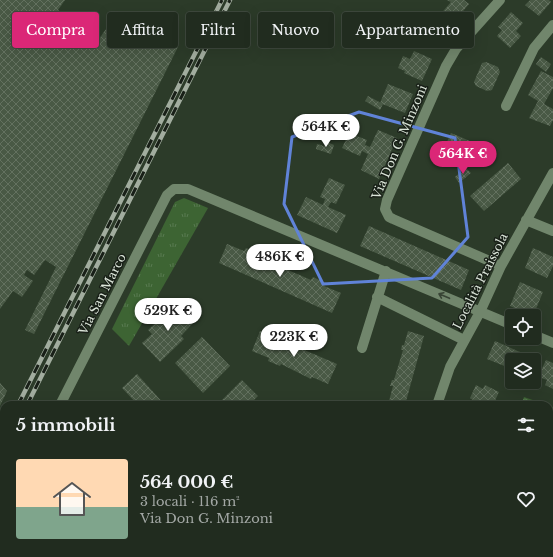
<!DOCTYPE html>
<html lang="it">
<meta charset="utf-8">
<style>
body{margin:0;font-family:"Libre Baskerville",serif;background:#2d382c;color:#f1f3f6;height:100vh;display:flex;flex-direction:column;font-size:15px;white-space:nowrap}
*{box-sizing:border-box;margin:0}
p{font-size:13px;color:#a2a7a4}
.icon{flex:none;width:22px;height:22px;fill:none;stroke:currentColor;stroke-width:2;stroke-linecap:round;stroke-linejoin:round}
.map{position:relative;flex:1;overflow:hidden}
.side{position:absolute;left:0px;top:401px;width:553px;height:156px;display:flex;flex-direction:column;background:#212c1f;border-radius:12px 12px 0 0;box-shadow:0 4px 16px #0002,0 0 0 1px #3e483d}
.side>*{flex:none}
.banner{position:absolute;left:12px;top:12px;width:529px;height:36px;display:flex;gap:8px}
.tools{position:absolute;left:505px;top:309px;display:grid;gap:8px}
.tools a{display:grid;place-items:center;width:36px;height:36px;border-radius:4px;background:#212c1f;box-shadow:0 4px 16px #0002,0 0 0 1px #3e483d;font-size:20px}
.price{position:absolute;translate:-50% -34px;padding:0 9px;border-radius:14px;background:#fff;color:#222;font-size:13px;line-height:26px;filter:drop-shadow(0 1px 2px #0008)}
.price::after{content:'';position:absolute;left:50%;top:24px;width:12px;height:9px;margin-left:-6px;background:inherit;clip-path:polygon(0 0,100% 0,50% 100%)}
.price.selected{background:#db2777;color:#fff}
ul{padding:0;list-style:none}
li{display:flex;align-items:center;gap:12px;height:100px;padding:0 16px}
li+li{border-top:1px solid #3e483d}
li span{display:grid;place-items:center;flex:none;width:112px;height:80px;border-radius:4px;color:#555}
li>.icon{margin-inline-start:auto}
span .icon{width:48px;height:48px;fill:#fffc;stroke-width:1}
li b{font-size:17px}
h2{display:flex;justify-content:space-between;align-items:center;height:48px;padding:0 16px;font-size:17px}
.chip{padding:0 14px;border-radius:4px;background:#212c1f;box-shadow:0 4px 16px #0002,0 0 0 1px #3e483d;font-size:14px;line-height:36px}
.chip.selected{background:#db2777;color:#fff}
.map>svg:first-child{display:block}
.grass{fill:url(#grass-tufts)}
.forest{fill:url(#forest-crowns)}
.building{fill:url(#building-cross-hatch)}
.lines{fill:none;stroke-linecap:round;stroke-linejoin:round}
.minor{stroke:#71866c;stroke-width:10}
.rail-casing{stroke:#a2ad9f;stroke-width:4.5}
.rail{stroke:#192018;stroke-width:3;stroke-dasharray:9;stroke-linecap:butt}
.oneway{stroke:#384435}
.marked{fill:none;stroke:#6083d8;stroke-width:3;stroke-linejoin:round}
.labels{text-anchor:middle;dominant-baseline:central;stroke-width:3;stroke-linejoin:round;paint-order:stroke}
.street-label{font-size:12px;fill:#dbe5d9;stroke:#192018}
</style>
<div class="map">
<svg width="553" height="557" viewBox="0 0 553 557">
<defs>
<pattern id="grass-tufts" width="24" height="20" patternUnits="userSpaceOnUse"><rect width="24" height="20" fill="#3d6433"/><path d="M3 7l-1-3M5 7V3M7 7l1-3M15 17l-1-3M17 17v-4M19 17l1-3" fill="none" stroke="#587a50"/></pattern>
<pattern id="forest-crowns" width="20" height="18" patternUnits="userSpaceOnUse"><rect width="20" height="18" fill="#3d6433"/><path d="M2 6a3 3 0 1 1 6 0M12 15a3 3 0 1 1 6 0" fill="none" stroke="#587a50"/></pattern>
<pattern id="building-cross-hatch" width="8" height="8" patternUnits="userSpaceOnUse"><rect width="8" height="8" fill="#495945"/><path d="M0 0l8 8M0 8l8-8" fill="none" stroke="#63715f"/></pattern>
</defs>
<rect width="100%" height="100%" fill="#2c3b29"/>
<path class="grass" d="M184 198 208 208 129 346 112 329 175 202Z"/>
<path class="forest" d="M524 397 547 405H521Z
M549 406 553 407V466L549 469Z
M549 479 553 483V512L549 506Z"/>
<path class="building" d="M0 0H65L58 10 71 20 75 14 84 20 80 26 99 39 111 22 126 32 130 26 149 40 155 31 178 47 34 334 25 330 56 267 45 260 34 275 27 270 24 275 33 281 22 297 13 291 0 309Z
M447 0H464L469 4 438 41 429 33 439 18 438 17 451 2Z
M530 0H549L551 2 539 16 525 5Z
M511 12 523 23 516 31 521 36 510 48 497 36 502 30 498 27Z
M414 51 432 59 422 81 404 73 405 71 398 68 403 56 410 59Z
M541 57 551 64 546 72 536 64Z
M486 62 498 67 500 72 492 90 487 91 476 86 474 82 482 63Z
M541 71 553 77V88L544 104 553 109V120L550 126 529 118 538 101 528 95Z
M388 84 413 94 405 113 380 103Z
M368 96 383 104 380 110 365 101Z
M378 130 397 138 379 179 361 170 368 154 362 151 360 156 342 148 349 133 367 140 365 145 370 147Z
M451 133 477 144 468 165 442 153Z
M325 141 334 145 331 154 316 149 317 144 324 146Z
M508 163 521 179 484 211 470 196Z
M466 168 471 173 459 183 455 177Z
M329 178 345 185 336 204 331 202 328 207 346 215 337 233 297 215 306 197 323 205 325 199 320 197Z
M369 226 469 270 461 290 360 246Z
M227 244 244 251 246 248 258 253 257 256 275 264 276 261 290 267 288 270 311 280 313 277 326 283 324 286 341 293 332 313 219 263Z
M533 248 553 257V266L547 278 525 268Z
M520 282 543 292 533 316 510 306Z
M176 303 194 322 181 336 184 339 160 362 142 343 152 334 148 330Z
M260 331 337 364 328 384 312 377 311 379 281 364 280 366 268 361 269 358 252 351Z
M408 331 424 336 405 405H383L385 400 389 401 393 386H390L392 380H394L403 350H401L402 345H404Z
M202 337 230 366 203 393 175 363Z
M495 341 529 356 527 360H512V369L487 359Z
M546 360 553 363V389L545 385 547 380 538 377Z
M137 374 165 405H138L122 388Z
M242 380 258 396 249 405H217Z
M0 383 7 391 0 406Z
M476 385 483 389 485 385 499 392 493 405H470L473 400 470 398Z
M39 553H56L60 557H35Z
M128 553H156L160 557H129L126 554Z
M181 553H204L199 557H185Z
M281 553H314L315 555 313 557H285Z
M344 553H358L354 557H348Z
M431 553H442L436 557H434Z"/>
<g class="lines">
<path class="minor" d="M500 0 456 49 446 66 387 200 385 209 389 217 393 219 501 266
M506 106 534 48 553 25
M526 220 553 231
M377 297 464 340
M534 335 553 343
M362 348 386 271
M60 405 167 195 174 189H188L512 325
M437 405 450 367 480 312 501 266 553 173
M0 526 4 518
M549 542 553 541
M90 553 94 557
M480 553 483 557
M237 557 241 553
M392 557 393 553
M521 557 527 553"/>
<defs>
<path id="rail" d="M18 405 222 0
M27 405 230 0
M0 443 4 435
M0 458 4 450"/>
</defs>
<use href="#rail" class="rail-casing"/>
<use href="#rail" class="rail"/>
</g>
<defs><path id="oneway-shaft" d="M-6 0H5M1.5-3L5.5 0L1.5 3" fill="none" stroke-width="1.6" stroke-linecap="round" stroke-linejoin="round"/></defs>
<use class="oneway" href="#oneway-shaft" transform="translate(444 296) rotate(-157)"/>
<path class="marked" d="M359 112 455 138 468 237 432 278 323 284 284 204 292 137Z"/>
<g class="labels">
<g class="street-label">
<text transform="translate(399 142) rotate(-67)">Via Don G. Minzoni</text>
<text transform="translate(480 281) rotate(-63)">Località Praissola</text>
<text transform="translate(102 294) rotate(-63)">Via San Marco</text>
</g>
</g>
</svg>
<div class="tools">
<a><svg class="icon" aria-label="locate" viewBox="0 0 24 24"><circle cx="12" cy="12" r="6"/><path d="M12 2v4M12 18v4M2 12h4M18 12h4"/></svg></a>
<a><svg class="icon" aria-label="layers" viewBox="0 0 24 24"><path d="M12 4l9 5-9 5-9-5zM3 14l9 5 9-5"/></svg></a>
</div>
<b class="price" style="left:326px;top:148px">564K €</b>
<b class="price selected" style="left:463px;top:175px">564K €</b>
<b class="price" style="left:280px;top:278px">486K €</b>
<b class="price" style="left:168px;top:332px">529K €</b>
<b class="price" style="left:294px;top:358px">223K €</b>
<div class="banner">
<a class="chip selected">Compra</a>
<a class="chip">Affitta</a>
<a class="chip">Filtri</a>
<a class="chip">Nuovo</a>
<a class="chip">Appartamento</a>
</div>
<section class="side">
<h2>5 immobili<svg class="icon" aria-label="filters" viewBox="0 0 24 24"><path d="M4 7h16M4 17h16"/><circle cx="9" cy="7" r="2"/><circle cx="15" cy="17" r="2"/></svg></h2>
<ul>
<li><span style="background:linear-gradient(#ffd9b3 60%,#7fa58c 0)"><svg class="icon" aria-label="home" viewBox="0 0 24 24"><path d="M3 11l9-7 9 7M6 9v11h12V9"/></svg></span><div><b>564 000 €</b><p>3 locali · 116 m²</p><p>Via Don G. Minzoni</p></div><svg class="icon" aria-label="heart" viewBox="0 0 24 24"><path d="M12 20l-8-8c-3-5 5-10 8-4 3-6 11-1 8 4z"/></svg></li>
</ul>
</section>
</div>
